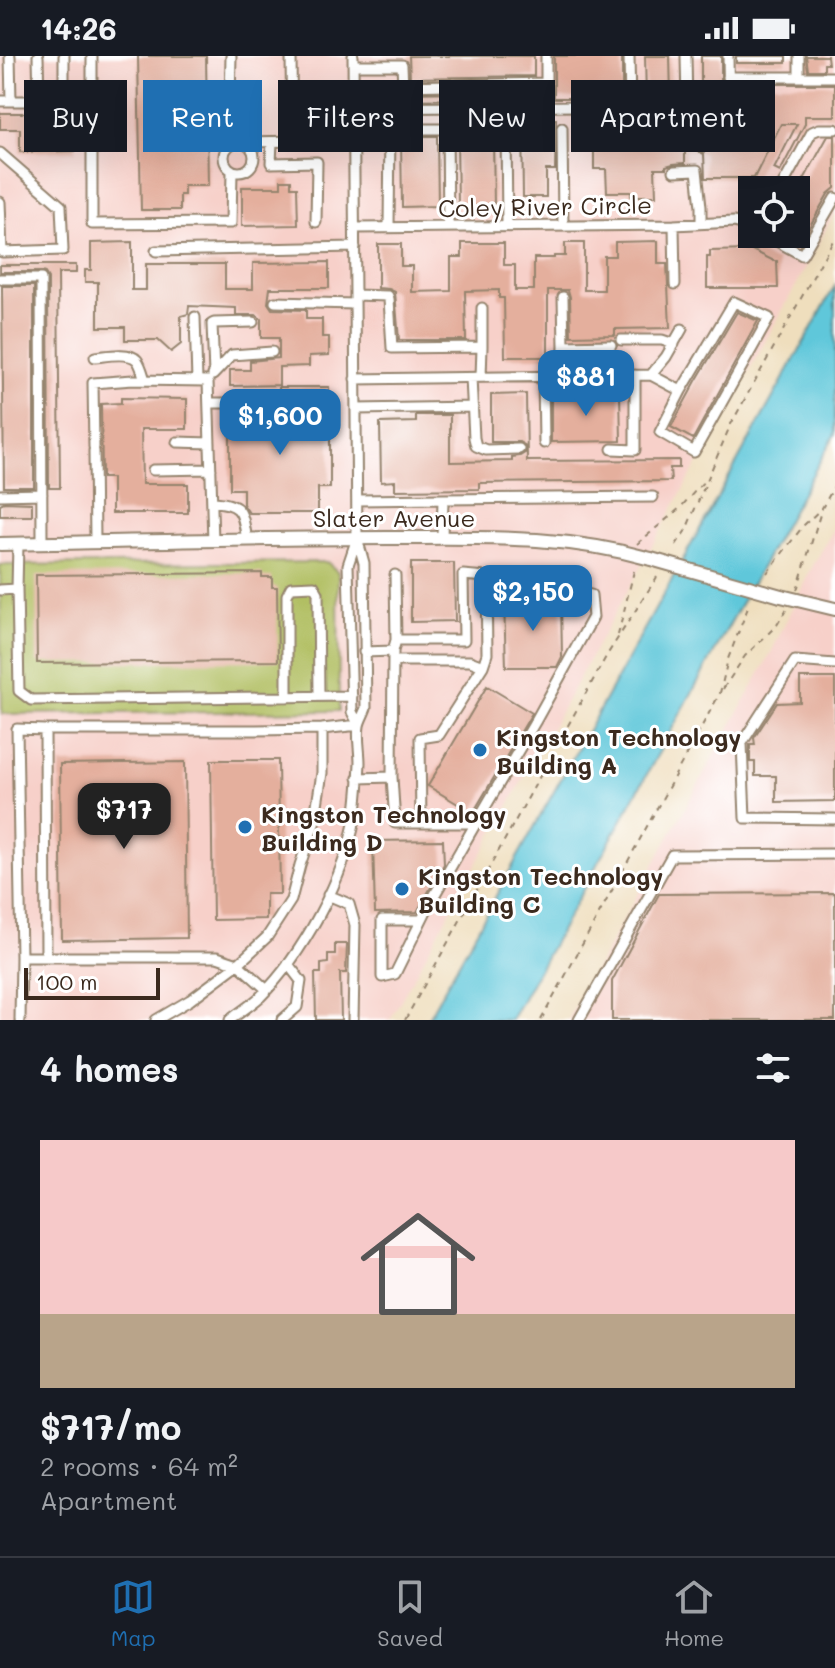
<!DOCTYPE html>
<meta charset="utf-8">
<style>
body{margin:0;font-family:Mali,sans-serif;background:#20242c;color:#f1f3f6;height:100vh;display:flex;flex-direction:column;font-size:30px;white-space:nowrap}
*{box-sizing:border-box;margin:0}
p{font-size:26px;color:#9ea1a6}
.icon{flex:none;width:44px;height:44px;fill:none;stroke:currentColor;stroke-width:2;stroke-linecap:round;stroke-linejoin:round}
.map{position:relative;height:964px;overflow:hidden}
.details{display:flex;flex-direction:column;background:#171b24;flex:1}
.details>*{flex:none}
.top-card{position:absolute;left:24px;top:24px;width:788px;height:72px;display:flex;gap:16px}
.fabs{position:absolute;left:738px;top:120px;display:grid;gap:16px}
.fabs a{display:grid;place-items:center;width:72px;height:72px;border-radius:0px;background:#171b24;box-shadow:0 8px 32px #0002;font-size:40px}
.scale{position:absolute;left:24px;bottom:20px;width:136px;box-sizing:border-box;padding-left:8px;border:4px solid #3b2a1e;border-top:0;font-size:22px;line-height:28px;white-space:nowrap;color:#3b2a1e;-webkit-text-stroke:6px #fff;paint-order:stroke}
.price{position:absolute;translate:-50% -68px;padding:0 18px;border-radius:16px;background:#1f6fb2;color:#fff;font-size:26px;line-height:52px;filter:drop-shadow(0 2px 4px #0008)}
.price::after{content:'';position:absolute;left:50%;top:48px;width:24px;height:18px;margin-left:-12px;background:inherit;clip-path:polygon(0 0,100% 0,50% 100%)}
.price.on{background:#222;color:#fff}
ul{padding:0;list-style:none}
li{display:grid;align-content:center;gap:16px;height:424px;padding:0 40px}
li+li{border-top:2px solid #363941}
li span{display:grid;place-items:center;height:248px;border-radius:0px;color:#555}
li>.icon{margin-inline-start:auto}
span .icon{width:144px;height:144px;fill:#fffc;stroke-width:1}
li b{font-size:34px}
h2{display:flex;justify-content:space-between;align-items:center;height:96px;padding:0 40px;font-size:34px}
.pill{padding:0 28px;border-radius:0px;background:#171b24;box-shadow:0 8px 32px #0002;font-size:28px;line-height:72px}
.pill.on{background:#1f6fb2;color:#fff}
.status{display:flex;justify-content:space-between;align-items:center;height:56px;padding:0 40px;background:#171b24;direction:ltr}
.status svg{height:22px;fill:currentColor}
.tabs{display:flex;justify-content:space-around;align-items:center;height:112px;border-top:2px solid #363941;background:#171b24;font-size:22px;color:#9ea1a6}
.tabs a{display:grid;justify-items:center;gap:4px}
.tabs .on{color:#1f6fb2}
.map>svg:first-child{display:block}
.built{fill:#f7d0c9;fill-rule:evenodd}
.green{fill:#b0be60;stroke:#76743f;stroke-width:2}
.water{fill:#5ec7da;stroke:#4c787c;stroke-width:2}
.building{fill:#e4af9d}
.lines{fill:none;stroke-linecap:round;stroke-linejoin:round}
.minor-casing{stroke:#95846e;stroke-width:13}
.major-casing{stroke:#95846e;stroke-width:16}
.path{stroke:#95846e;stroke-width:2;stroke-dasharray:6 6;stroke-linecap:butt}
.minor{stroke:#fff;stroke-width:9}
.major{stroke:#fff;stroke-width:12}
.major-bridge-casing{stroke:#95846e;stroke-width:16;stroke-linecap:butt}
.major-bridge{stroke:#fff;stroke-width:12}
.poi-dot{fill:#1f6fb2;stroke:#fff;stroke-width:3}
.labels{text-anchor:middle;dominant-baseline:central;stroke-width:6;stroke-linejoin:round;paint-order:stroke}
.street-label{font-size:24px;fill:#3b2a1e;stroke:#fff}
.poi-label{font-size:24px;font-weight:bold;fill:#3b2a1e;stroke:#fff;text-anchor:start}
</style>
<div class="status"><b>14:26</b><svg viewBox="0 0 49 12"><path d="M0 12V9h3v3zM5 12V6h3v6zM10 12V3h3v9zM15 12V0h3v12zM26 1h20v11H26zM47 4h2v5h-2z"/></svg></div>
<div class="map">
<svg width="835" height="964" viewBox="0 0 835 964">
<rect width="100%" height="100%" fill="#fff"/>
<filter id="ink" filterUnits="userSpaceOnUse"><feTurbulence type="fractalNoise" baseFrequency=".0125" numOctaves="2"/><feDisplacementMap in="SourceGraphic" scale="16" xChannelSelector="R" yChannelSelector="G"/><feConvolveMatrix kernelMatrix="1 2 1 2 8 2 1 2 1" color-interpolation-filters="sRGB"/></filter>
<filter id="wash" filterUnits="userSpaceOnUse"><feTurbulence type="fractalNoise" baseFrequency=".006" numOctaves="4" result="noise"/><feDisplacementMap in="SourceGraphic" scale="32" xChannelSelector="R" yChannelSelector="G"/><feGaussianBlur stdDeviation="1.8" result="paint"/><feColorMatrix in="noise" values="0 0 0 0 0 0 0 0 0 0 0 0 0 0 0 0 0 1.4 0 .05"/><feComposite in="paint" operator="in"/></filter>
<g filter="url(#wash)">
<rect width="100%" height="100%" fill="#efdebd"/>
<path class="built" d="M0 0H835V155L804 215 390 964H0ZM752 134H796V178H752Z
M835 471V964H568L770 599 809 517Z"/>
<path class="green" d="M327 506 338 516 339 655 2 658 0 509Z"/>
<path class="water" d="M835 230V378L511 964H427Z"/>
<g id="blocks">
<path class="building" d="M138 0H206L208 130H184V139H180V154H141Z
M409 0H534V20L410 22Z
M554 0H622V42H554Z
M645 0H670L671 41H646Z
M701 0H721V50H701Z
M736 0H786V7H736Z
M806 0H827L828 8H824V14H808Z
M376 23H391V36L402 37 536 35V43L377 44Z
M736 28H835V60H805V68L780 116 774 113 797 68H781L754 122H705L704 98 696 94H685V107L673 108 666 110V112H655L656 140H631V136H607L606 113H594V63L690 62 696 64H730L733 63 736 58Z
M66 52H77L75 95 20 96V73H0V57H66Z
M556 63 555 114H546V141H523L522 64Z
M401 80H437L438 150 402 151Z
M457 80H493L494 150H458Z
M828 80H835V132L828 138 803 182 796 178V138Z
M281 124H291V131H297L298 169 242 170V131H281Z
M658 185V208H667L670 272 615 273V279L571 280 570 241 568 234H548V301H505L504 242H499V234L465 235 466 284H399L395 236 389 233 378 232V188H401V210H412V236L451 235V201H462V187H504V209H515V234H534V202H554V200H565V187H584V234H604V200H615V186Z
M132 186V234H146V208H225V233H253V207L329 206V232H270L268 247 272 253 306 254V263H322V281H329V299L309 300V310L279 311V329L230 330V314H250V305L279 302V282H261V263L256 259H236V252L189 250 188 258 181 260V288L171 296 158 284H125V271H98V226H85V214H91V187Z
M752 194 774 205H777L778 232H707V201H710V195Z
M0 209H76V217H58L60 432H49L48 222 45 217 42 216H0Z
M2 230H34V431H4Z
M737 256 758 265 693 383 671 371 696 325Z
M279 331H329V349H310V360H280V380H330V432H318V457H249L243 448V433H230V363H250V353L252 351H280Z
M620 337 621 385 551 386V338Z
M526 338 527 405 679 404V412H670L671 425 479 427V433L395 434V425L381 426 380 367 416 366V359H450V406L512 405V401L520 400 525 397 526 390 519 386H491V339Z
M121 342 187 343V373H141L142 428H188V457H112V422H102L101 348 121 347Z
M4 446 32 447V460H0V448Z
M411 507H454L455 565 411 566Z
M262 517V521H272V531H277L278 605 37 607 36 519Z
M504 544 561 545 562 601 557 611H506Z
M800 622H835V745L776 746V720H755V706H750V689H755L754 682 777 647 800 646Z
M487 630 532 657 473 757 428 730Z
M211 704H278L280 838H266V863L213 864Z
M185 706 187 882 62 884 60 708Z
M443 784 444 808 417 856 375 857 373 785Z
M835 837V964H612V925L659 838Z
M335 888H347L346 917H340L341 964H316L315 917H321V908L328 907V898H335Z"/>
</g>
</g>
<g filter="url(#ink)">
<use href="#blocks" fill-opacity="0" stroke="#95846e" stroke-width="2"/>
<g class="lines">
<defs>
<path id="minor" d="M10 0 11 45
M38 0 39 45
M92 0V168L231 167 232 115
M291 0 292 86
M546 0V27
M629 0 630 49
M686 0 687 49
M353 9H402L403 30 546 27 547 50
M728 21H835
M799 21V0
M0 45H64V0
M354 52 687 49 696 57H729L728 0
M562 72 563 170
M354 73H506L507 170
M447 73 448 171
M224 101a15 15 0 1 1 30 0a15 15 0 1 1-30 0Z
M243 86 354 84
M272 86 271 107 317 106 316 166
M229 89 231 0
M0 97 61 150 63 194 2 196 0 146
M674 115 697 114 701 151V167
M780 134 812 76 819 73H835
M674 169 675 228
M389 171 390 72
M355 172 674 169 734 166 752 171
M764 178 802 199 835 142
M156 195 355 191
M0 223H41L42 487
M355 239 388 240 389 243 392 292 482 291 481 321
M563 241 564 290
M275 246 355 248
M482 252V291
M195 261 197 325
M621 284H662L674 288
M95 301C106 300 129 295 137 304 141 309 143 318 145 324
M214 318 212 268 214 267 253 266
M213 319 232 299 272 296
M651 319 666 301 682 273
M543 320 544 387
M563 320 564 290 611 289
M471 322 474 382 476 390 486 394 519 393
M355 323 651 319 681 335 734 246 769 262 694 396 660 376 681 335
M209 347H246
M356 353 473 351
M177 386 210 387
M94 391 93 327 133 324 208 325 213 485
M612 393 635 394V319
M94 395 95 486
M153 414 211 413
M0 439 42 438
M357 444 443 443
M212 446C243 447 242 456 247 484
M357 482 348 509 352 656 359 669
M442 482 443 443 653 441
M395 519 396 584
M17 533 18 488
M0 534 17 533 19 635 31 644 352 640
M393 595 396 584H464L463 519 486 521
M364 596 393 595 392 721
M393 605H470L483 610
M835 608 795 605 742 687 745 762 835 763
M287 641V539L291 531 314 530 318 537 319 640
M45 674H256L322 673 359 669
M358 722 392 721 395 767C422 767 449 767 476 767L535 666 593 561 591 539 551 531 486 521 487 598 483 610 439 679 420 682 421 767
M328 839 349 848 355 869 353 964
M421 864H382V921L395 918 430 847 476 767
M21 901 17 673 45 674 46 901
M20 964 21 901H217L238 908 266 933
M156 964 190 944 238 908 267 881 291 844 300 809 314 768 322 717V673
M230 964C240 956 251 949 260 941 302 900 345 821 355 762 358 745 359 725 360 707 360 695 357 681 359 670 360 664 364 658 366 652L364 507 357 482 353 0
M282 964 297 951 301 925 288 908
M579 964 672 799 835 798"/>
<path id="major" d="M0 488C130 486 260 482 390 482 481 482 562 478 651 503
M781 540 835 553"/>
</defs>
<use href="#minor" class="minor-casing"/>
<use href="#major" class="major-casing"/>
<path class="path" d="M637 488 680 452 705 424
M676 489 686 474 730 370 835 181
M767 517 804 469 822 452 835 429
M797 534 822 452
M618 579 635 511
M723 633 745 600 777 569 786 554
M405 964 607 599 657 521
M541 964 720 637 728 603 749 549"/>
<use href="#minor" class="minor"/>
<use href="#major" class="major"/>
<defs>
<path id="major-bridge" d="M651 503 781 540"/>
</defs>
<use href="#major-bridge" class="major-bridge-casing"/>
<use href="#major-bridge" class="major-bridge"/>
</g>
</g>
<g class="poi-dot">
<circle cx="480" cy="694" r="8"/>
<circle cx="245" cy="771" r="8"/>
<circle cx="402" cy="833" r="8"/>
</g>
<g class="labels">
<g class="street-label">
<text transform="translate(545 150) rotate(-1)">Coley River Circle</text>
<text x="394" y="461">Slater Avenue</text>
</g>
<g class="poi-label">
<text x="496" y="680">Kingston Technology<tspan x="496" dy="28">Building A</tspan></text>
<text x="261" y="757">Kingston Technology<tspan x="261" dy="28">Building D</tspan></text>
<text x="418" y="819">Kingston Technology<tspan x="418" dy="28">Building C</tspan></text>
</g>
</g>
</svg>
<div class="fabs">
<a><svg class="icon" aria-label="locate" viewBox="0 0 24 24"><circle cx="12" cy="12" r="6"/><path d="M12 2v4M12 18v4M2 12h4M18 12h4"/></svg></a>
</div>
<div class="scale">100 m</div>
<b class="price" style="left:586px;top:362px">$881</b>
<b class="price" style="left:280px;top:401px">$1,600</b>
<b class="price" style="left:533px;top:577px">$2,150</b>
<b class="price on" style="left:124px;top:795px">$717</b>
<div class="top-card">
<a class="pill">Buy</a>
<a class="pill on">Rent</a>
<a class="pill">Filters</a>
<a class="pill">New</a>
<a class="pill">Apartment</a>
</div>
</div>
<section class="details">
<h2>4 homes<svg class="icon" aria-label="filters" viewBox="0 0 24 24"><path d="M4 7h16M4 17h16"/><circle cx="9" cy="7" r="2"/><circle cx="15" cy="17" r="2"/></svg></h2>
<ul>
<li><span style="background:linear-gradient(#f6c9c9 70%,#b9a48a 0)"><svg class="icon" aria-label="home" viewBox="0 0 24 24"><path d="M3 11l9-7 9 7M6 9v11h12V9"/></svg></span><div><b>$717/mo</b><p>2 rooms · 64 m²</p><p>Apartment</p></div></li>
</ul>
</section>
<nav class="tabs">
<a class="on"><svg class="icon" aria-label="map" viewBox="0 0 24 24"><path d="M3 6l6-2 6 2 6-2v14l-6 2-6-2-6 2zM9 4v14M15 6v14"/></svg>Map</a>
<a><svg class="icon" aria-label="saved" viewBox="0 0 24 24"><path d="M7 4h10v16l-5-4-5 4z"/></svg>Saved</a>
<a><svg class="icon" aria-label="home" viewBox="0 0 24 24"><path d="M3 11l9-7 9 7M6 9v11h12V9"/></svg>Home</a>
</nav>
